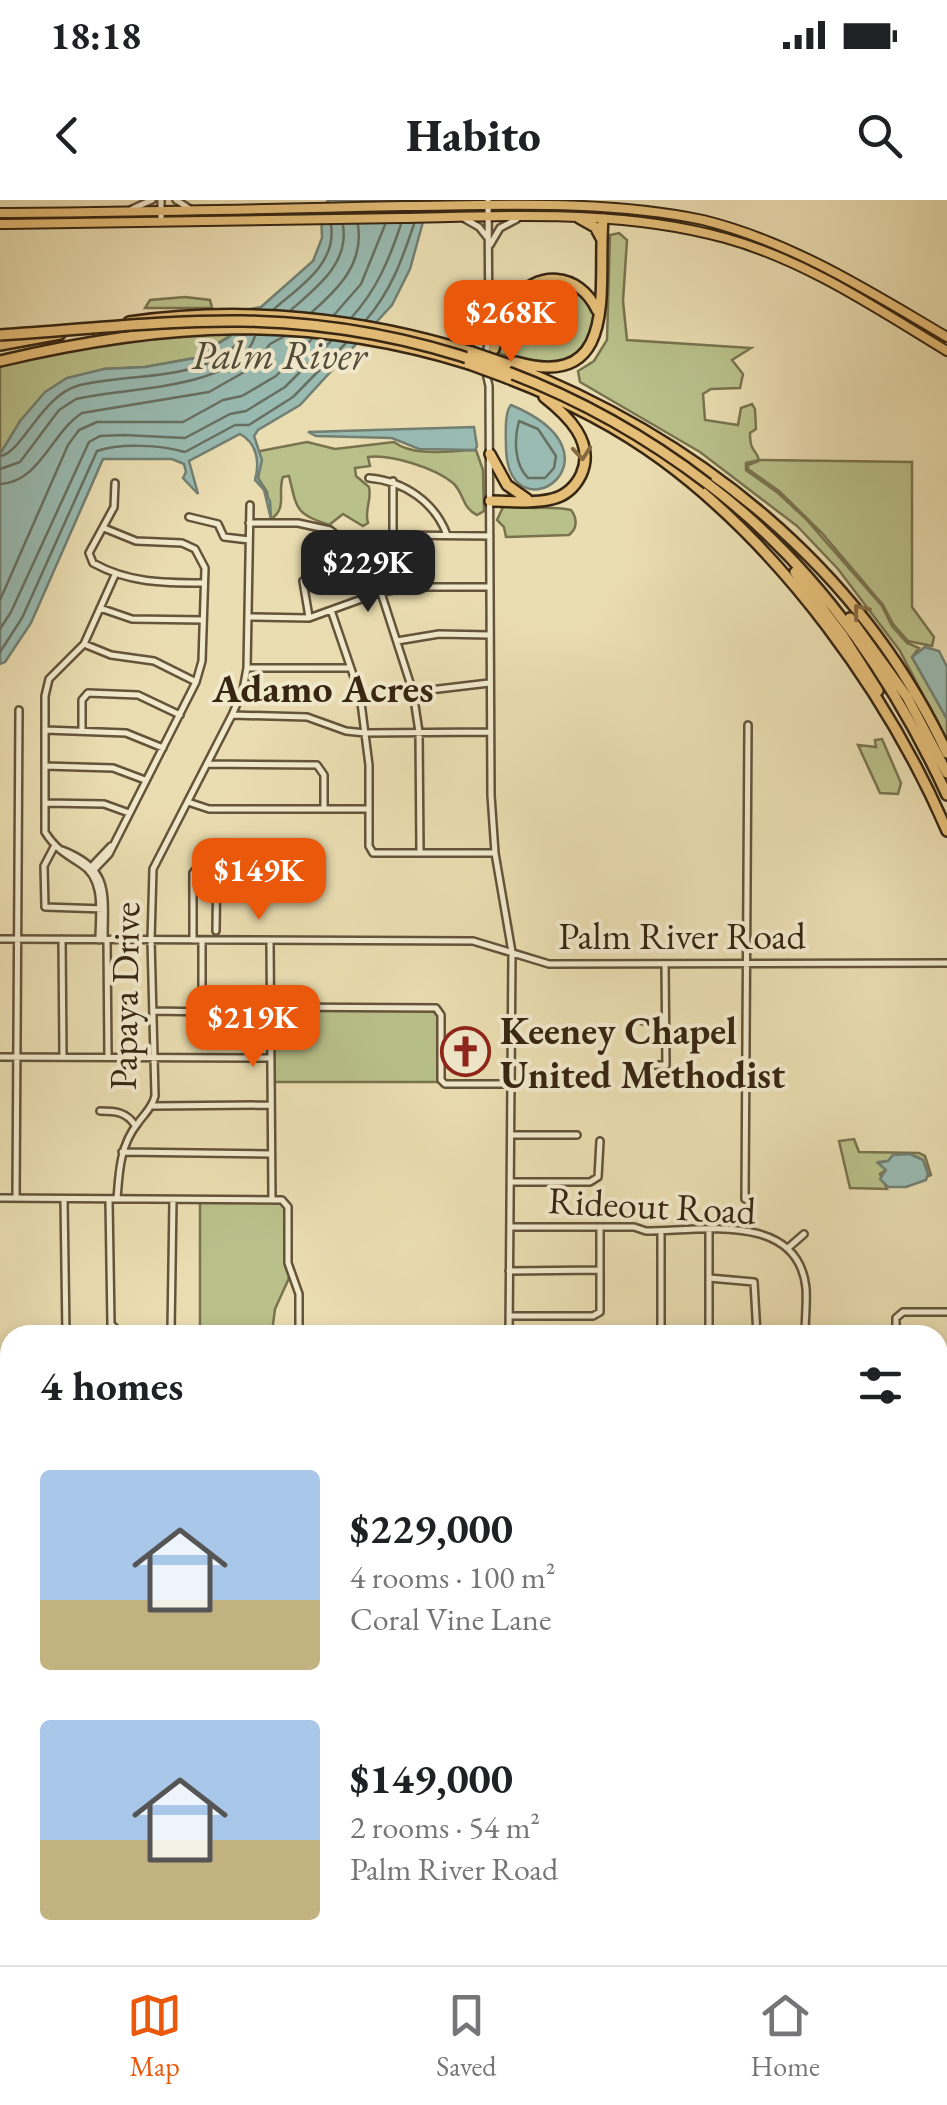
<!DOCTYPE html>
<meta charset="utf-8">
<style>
body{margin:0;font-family:"EB Garamond",serif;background:#f6f6f6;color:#202124;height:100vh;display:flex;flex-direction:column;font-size:38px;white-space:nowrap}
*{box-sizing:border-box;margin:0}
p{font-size:32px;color:#757577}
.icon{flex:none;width:55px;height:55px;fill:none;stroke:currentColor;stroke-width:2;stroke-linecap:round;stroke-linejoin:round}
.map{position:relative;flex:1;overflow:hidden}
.side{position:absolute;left:0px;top:1125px;width:948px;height:640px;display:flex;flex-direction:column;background:#fff;border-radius:30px 30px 0 0;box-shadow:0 5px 15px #0003}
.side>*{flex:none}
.price{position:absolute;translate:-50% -85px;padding:0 22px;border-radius:20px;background:#ea580c;color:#fff;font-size:32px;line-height:65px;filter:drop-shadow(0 2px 5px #0008)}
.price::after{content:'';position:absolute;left:50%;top:60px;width:30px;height:22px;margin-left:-15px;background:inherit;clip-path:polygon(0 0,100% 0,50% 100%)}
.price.current{background:#222;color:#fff}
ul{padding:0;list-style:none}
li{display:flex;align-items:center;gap:30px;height:250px;padding:0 40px}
li span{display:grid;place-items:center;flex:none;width:280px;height:200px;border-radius:10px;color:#555}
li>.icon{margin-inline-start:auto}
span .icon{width:120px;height:120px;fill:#fffc;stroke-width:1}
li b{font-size:42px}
h2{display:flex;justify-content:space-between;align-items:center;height:120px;padding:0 40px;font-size:42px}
.status{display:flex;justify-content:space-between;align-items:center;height:70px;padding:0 50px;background:#fff;direction:ltr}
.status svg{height:28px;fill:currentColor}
header{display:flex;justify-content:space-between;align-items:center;height:130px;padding:0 40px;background:#fff;font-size:45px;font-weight:800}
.dock{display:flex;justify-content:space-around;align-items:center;height:140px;border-top:2px solid #e0e0e0;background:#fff;font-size:28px;color:#757577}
.dock a{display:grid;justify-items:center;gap:5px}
.dock .current{color:#ea580c}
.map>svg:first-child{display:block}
.green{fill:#b9c08a;stroke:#78734e;stroke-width:2.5}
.water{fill:#99bbb2;stroke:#727f72;stroke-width:2.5}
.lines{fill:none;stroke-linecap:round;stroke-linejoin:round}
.shore{stroke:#687062;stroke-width:2.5}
.minor-casing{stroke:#64543a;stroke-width:10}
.major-casing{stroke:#372612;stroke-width:12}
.highway-casing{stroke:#372612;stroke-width:14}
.minor{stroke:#f1e9cc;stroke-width:5}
.major{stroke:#e5be78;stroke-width:8}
.highway{stroke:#e5be78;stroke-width:9}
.highway-bridge-casing{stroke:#372612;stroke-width:14;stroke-linecap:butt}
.highway-bridge{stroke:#e5be78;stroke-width:9}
.oneway{stroke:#856a40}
.labels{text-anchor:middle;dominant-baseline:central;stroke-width:8;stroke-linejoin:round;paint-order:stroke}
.street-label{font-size:38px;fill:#372612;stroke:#f1e9cc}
.poi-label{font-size:38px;font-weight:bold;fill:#372612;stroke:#f1e9cc;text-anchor:start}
.water-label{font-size:40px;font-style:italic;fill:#504b3a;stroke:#f1e9cc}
.neighbourhood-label{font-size:40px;font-weight:bold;fill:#372612;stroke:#f1e9cc}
</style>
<div class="status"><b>18:18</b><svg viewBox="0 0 49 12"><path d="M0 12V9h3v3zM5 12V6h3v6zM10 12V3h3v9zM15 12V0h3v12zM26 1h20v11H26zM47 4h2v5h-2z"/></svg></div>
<header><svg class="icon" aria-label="back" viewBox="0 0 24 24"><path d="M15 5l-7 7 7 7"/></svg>Habito<svg class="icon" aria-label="search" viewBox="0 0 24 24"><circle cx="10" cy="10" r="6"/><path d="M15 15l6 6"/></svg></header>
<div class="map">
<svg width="947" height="1765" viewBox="0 0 947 1765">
<rect width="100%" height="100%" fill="#eaddb1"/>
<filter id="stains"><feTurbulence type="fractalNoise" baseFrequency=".002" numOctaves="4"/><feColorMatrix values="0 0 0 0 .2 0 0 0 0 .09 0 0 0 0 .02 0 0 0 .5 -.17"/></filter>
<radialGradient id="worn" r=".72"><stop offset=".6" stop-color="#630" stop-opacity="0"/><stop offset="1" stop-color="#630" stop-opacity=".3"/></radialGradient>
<path class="green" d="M619 33 627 40 623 101 627 140 751 148 732 160 743 174 740 188 711 189 703 194 705 220 738 225 741 208 752 204 755 209 756 229 750 233C750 253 756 248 759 260L746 263V270L778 293 806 319 882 406 892 426 907 443 919 448 912 457 947 519V541L900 451 838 369 797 326 700 252 580 182 578 171 594 161 607 140 610 35Z
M563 83C570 86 579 90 584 95 606 119 590 156 560 162 540 167 517 158 497 153 501 129 512 92 538 85 546 83 556 83 563 83Z
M185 97 210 100 212 108H145L150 100Z
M172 133H234L195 158 145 167 104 169 0 254V165L75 148Z
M307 242 335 249 394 242C415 258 452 250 476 250L483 270 484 311 477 315C462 308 464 293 453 283 435 268 391 254 368 257L370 266 355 268 356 276 369 287C372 301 364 310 368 323L363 326 343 314 329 325C295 314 297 309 289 276L283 277C277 292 288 308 271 319L267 292 258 278 260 251Z
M761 260 912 262V407L934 437 932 446 908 441 893 424 883 405 822 333 779 291 748 269V265Z
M504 305C527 311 549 305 571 310 577 318 578 328 569 335L506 337 504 327 497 320Z
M882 539 901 583 898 594 880 593 858 545 876 547 875 540Z
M271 809 439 810 441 882H270Z
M854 939 859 952 919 953 925 956 931 975 928 976C923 950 914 957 893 956L888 961 879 962 886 970 880 974 887 989 850 988 839 941Z
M200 1002H281L286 1008V1063L289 1078 275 1109 272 1132 200 1129Z
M0 1588 10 1591V1704L0 1705Z"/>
<path class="water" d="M329 0H429L410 69 392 105 300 205 258 230 254 236 262 260 258 278 270 301 271 319 264 290 255 280C260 262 257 243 240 234L189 261 198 294 183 278 186 272 184 264 172 259H103L31 423 5 462 0 464V254L20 221 45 192 67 178 104 169 145 167 195 158 229 137 234 133 236 116 245 110 261 107 313 61 322 38 321 7Z
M511 205C633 256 510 340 506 249 506 236 504 213 511 205Z
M474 227 477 246 475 250 419 249 392 238 316 236 308 232Z
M925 447 939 451 947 467V519L912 457Z
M893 955 910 954 923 960 928 974 926 980 906 987H888L880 979 886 970 878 963 888 961Z"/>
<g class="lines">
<path class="shore" d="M274 109C299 87 337 64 331 25
M291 110C317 87 349 64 343 25
M312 112C338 89 364 64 358 25
M334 115 361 84 385 25
M352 117C377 89 389 60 401 24
M366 120C391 91 402 60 414 24
M519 221 538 229 556 256 554 268 545 278H528C514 264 514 239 519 221Z
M0 256C21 254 42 196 77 186 125 172 212 184 243 136
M0 269 20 262 59 210 76 199C122 187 238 191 255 136
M0 284C40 282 51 233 82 213L209 192 253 167 270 144 283 137
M0 400 68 245 79 230 97 222H183L223 200 242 196 276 176 312 139
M0 429 11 412 89 242 100 236 124 235 185 238 230 214 246 211 285 187 331 141
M0 452 22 418 97 251C120 243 161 245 185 252L235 225H249L293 197 346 143"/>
<defs>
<path id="minor" d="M176 0 190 9
M132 9 152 0
M465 19 479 27 487 37
M161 22V0
M490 45 500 28 517 19
M486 157 489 133 488 0
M486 173 489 186 491 595 495 653 512 752 509 1135
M369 278C404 281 435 302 447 335
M393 281V335L490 336
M115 283 114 307 89 353 93 363C129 383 163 383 203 383
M189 317 218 324 224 337 249 340
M249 323H298L330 330 363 356 375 374 413 492 419 532 420 653
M303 381 309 417
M100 408 132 419 203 420
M331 410 360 495 369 565V646L373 653H495
M249 417 309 418 381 392 413 387H490
M397 441 439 434 489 435
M84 444 111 455 154 461 196 482
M247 468H349
M413 492 489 483
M232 515 307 517 346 531 365 533 490 532
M45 530 126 533 163 548
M82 530V500L88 493 138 495 180 515
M207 564 317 565 324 575V609
M45 566 113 568 145 580
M188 602 209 609H368
M45 603 104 604 129 613
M54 647 44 666 45 707 104 709
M62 650C111 669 104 693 104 740
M93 665 111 646
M91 673 109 654 196 482 202 461 205 368 195 349 182 343 136 341 104 328
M0 739 473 741 549 764 947 763
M62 739 63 856
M99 740C99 715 106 679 81 664 65 654 55 648 45 632V496L49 479 84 444 115 375
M107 740 108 857
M193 740V673L203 661 217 659 216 731
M202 740V812
M270 741 272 1000
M270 807 436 808 441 815V880L445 884H510
M153 811 270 813
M643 821H665
M0 857 271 858
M645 865H666L665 764
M153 906 270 905
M100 911C116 911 126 912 135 925
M511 935H577
M122 952 271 954
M511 982H590L598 977 600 941
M0 998 282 1000 288 1007V1063L299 1094V1135
M16 998 19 510
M64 999 66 1135
M117 999C119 972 120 945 138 923 145 913 152 908 155 896L151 740 153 669 232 515 243 490 247 468 250 305
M745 999 748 525
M109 1001 111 1124 118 1131 235 1132 240 1135
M510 1027H634L646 1031C700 1031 798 1011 806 1088 807 1103 805 1120 805 1135
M788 1048 804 1034
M509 1071 600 1070
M709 1078 754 1082 757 1135
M509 1116H593L600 1112V1027
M171 1131 173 1000
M346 1135 352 1131H456L462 1135
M661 1135V1031
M709 1135V1031
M896 1135V1118L903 1112H947
M938 1159H947
M938 1205H947
M0 1236H10
M938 1253H947
M0 1268H10
M938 1301 947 1306
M0 1311H10
M0 1359H10
M0 1473H10
M938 1488 943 1479 947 1456
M938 1499 946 1514
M938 1562H947
M0 1710H10
M304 1755V1765
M350 1755V1765
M395 1755V1765
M508 1755V1765
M658 1755 667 1759 675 1755
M35 1758H245
M449 1765V1755"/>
<path id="major" d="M0 13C136 12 272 9 409 6 505 5 608 0 703 20 792 42 869 91 947 137
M0 24C134 23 268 20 401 18 509 16 621 9 725 38 805 60 876 108 947 151"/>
<path id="highway" d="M579 18 595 27 601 38
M129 122C244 105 362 118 472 152
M0 145 60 134
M494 149C499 134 502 117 512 103 536 69 579 72 597 110
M0 161C165 122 305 113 469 164
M516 162C622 192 597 84 603 19
M507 164C697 238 859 366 947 553
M507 178C562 199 615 225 662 260 783 349 888 494 947 631
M490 254 507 285 527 299
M708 284C815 365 892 476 947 595
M490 301C510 301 533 304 552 299 565 296 575 287 581 275 596 242 567 215 544 197
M795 372 843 436 878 491
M850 418 907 497 947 573"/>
</defs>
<use href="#minor" class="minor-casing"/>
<use href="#major" class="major-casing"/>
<use href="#highway" class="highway-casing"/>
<use href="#minor" class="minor"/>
<use href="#major" class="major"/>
<use href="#highway" class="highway"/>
<defs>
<path id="highway-bridge" d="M0 135C81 130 162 120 243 121 412 124 574 181 708 284
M472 152 507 164
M469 164 507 178"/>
</defs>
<use href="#highway-bridge" class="highway-bridge-casing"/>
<use href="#highway-bridge" class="highway-bridge"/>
</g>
<defs><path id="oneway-chevron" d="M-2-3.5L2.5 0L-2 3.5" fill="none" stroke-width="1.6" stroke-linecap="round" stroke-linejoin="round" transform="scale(2.5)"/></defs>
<g class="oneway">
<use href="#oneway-chevron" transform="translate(582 253) rotate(85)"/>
<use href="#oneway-chevron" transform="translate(860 411) rotate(-128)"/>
</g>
<defs>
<symbol id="church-ring" viewBox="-11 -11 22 22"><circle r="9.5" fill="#f1e9cc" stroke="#8f2418" stroke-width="1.5"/><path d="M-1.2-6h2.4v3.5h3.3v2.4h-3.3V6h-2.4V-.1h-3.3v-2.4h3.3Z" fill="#8f2418"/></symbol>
</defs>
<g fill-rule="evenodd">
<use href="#church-ring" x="438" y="824" width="55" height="55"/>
</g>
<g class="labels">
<g class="street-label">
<text x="682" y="735">Palm River Road</text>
<text transform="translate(124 796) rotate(-89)">Papaya Drive</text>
<text transform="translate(652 1005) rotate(3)">Rideout Road</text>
</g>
<g class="poi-label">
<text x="500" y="830">Keeney Chapel<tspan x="500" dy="44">United Methodist</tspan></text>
</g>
<g class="water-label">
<text x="279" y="155">Palm River</text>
</g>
<g class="neighbourhood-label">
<text x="323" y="488">Adamo Acres</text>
</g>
</g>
<rect width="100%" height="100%" filter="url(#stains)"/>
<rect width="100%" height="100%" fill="url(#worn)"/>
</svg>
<b class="price" style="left:511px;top:165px">$268K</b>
<b class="price current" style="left:368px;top:415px">$229K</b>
<b class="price" style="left:259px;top:723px">$149K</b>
<b class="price" style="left:253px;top:870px">$219K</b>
<section class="side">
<h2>4 homes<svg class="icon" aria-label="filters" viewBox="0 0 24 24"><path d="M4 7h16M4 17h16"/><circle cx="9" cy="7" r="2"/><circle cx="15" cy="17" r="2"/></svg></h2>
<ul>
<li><span style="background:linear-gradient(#a9c7e8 65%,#c2b280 0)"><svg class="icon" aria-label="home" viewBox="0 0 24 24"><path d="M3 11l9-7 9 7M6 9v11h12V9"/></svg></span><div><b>$229,000</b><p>4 rooms · 100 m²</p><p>Coral Vine Lane</p></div></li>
<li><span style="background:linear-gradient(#a9c7e8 60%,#c2b280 0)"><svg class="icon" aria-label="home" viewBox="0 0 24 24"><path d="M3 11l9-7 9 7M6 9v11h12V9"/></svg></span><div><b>$149,000</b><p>2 rooms · 54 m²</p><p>Palm River Road</p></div></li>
</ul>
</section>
</div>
<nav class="dock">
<a class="current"><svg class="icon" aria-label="map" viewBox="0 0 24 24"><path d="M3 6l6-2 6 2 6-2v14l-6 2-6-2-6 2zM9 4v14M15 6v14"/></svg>Map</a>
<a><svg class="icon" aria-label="saved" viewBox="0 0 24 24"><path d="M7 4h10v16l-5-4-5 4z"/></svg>Saved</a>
<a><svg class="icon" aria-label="home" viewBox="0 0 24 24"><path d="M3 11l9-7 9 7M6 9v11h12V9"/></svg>Home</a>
</nav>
